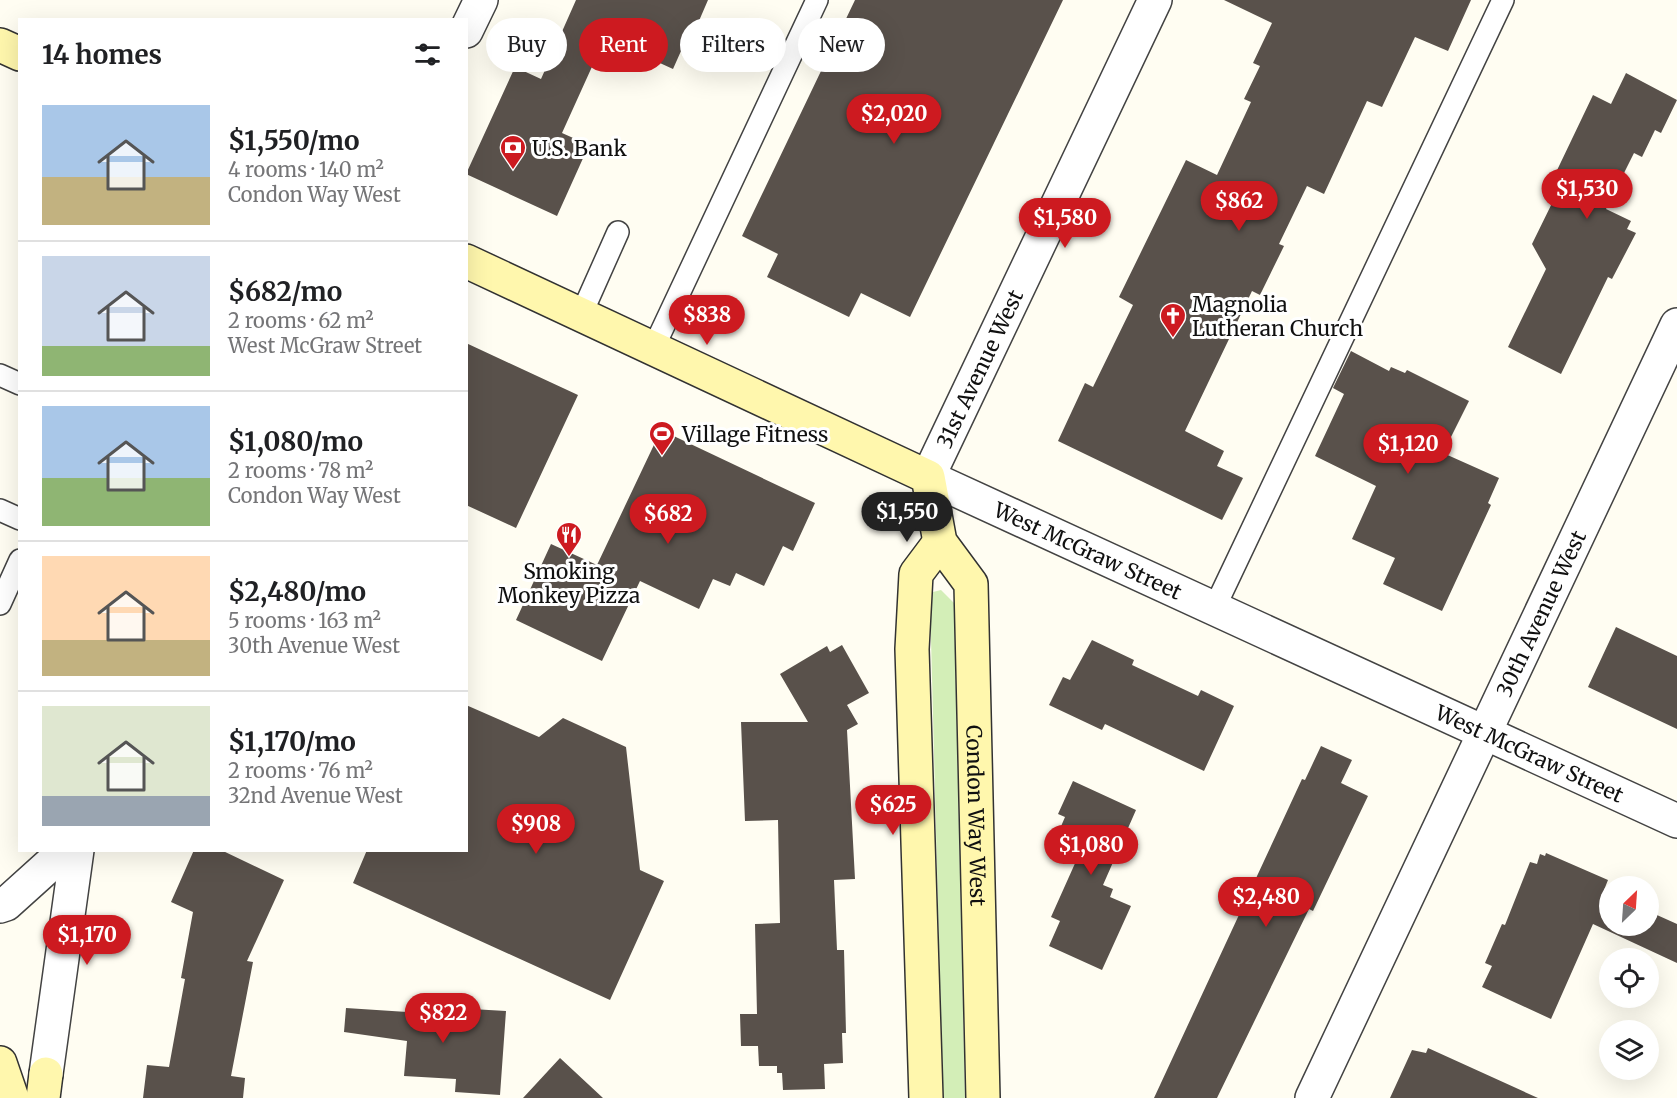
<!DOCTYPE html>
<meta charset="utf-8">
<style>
body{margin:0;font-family:Merriweather,serif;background:#f6f6f6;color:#202124;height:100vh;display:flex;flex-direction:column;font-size:22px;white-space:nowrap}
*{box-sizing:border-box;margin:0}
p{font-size:20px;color:#757577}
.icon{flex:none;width:33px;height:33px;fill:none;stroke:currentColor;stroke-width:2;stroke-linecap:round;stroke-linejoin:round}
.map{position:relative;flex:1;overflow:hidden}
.panel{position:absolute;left:18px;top:18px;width:450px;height:834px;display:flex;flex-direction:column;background:#fff;border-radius:0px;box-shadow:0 6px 24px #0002}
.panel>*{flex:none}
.banner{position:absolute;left:486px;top:18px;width:570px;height:54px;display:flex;gap:12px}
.needle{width:39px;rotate:25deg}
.tools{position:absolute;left:1599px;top:876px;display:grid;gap:12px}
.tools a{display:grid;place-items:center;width:60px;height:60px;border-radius:50%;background:#fff;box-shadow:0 6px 24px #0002;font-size:30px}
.price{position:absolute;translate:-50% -51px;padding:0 14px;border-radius:21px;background:#cd1a20;color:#fff;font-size:20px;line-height:39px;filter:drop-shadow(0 2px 3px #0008)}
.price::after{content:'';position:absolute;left:50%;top:36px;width:18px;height:14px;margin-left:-9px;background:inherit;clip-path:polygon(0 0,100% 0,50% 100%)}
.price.current{background:#222;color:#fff}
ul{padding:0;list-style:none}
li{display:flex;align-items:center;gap:18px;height:150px;padding:0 24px}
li+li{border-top:2px solid #e0e0e0}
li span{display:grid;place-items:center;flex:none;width:168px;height:120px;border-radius:0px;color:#555}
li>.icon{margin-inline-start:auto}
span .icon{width:72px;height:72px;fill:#fffc;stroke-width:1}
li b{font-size:26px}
h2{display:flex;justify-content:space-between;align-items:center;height:72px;padding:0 24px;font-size:26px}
.tag{padding:0 21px;border-radius:27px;background:#fff;box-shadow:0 6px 24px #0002;font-size:21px;line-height:54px}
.tag.current{background:#cd1a20;color:#fff}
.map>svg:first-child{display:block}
.green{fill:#d3eeb7}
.building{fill:#59514b}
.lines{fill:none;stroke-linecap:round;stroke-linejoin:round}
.service-casing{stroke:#434343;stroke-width:24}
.minor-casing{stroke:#434343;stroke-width:36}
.tertiary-casing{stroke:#434343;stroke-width:36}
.secondary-casing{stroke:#323232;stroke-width:36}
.service{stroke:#fff;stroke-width:21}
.minor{stroke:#fff;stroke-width:33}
.tertiary{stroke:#fff;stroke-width:33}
.secondary{stroke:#fff7ad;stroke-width:33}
.labels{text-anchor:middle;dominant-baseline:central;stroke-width:6;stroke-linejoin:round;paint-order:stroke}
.poi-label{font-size:21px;fill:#101010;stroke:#fff;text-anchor:start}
.street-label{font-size:21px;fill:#101010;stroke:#fff}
</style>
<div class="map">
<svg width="1677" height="1098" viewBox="0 0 1677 1098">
<rect width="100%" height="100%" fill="#fffdf2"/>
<path class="green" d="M941 590 954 603 965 1098H943L930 600 933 592Z"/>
<path class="building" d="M576 0H708L689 44 685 42 673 69 605 38 562 133 589 145 557 216 466 174 515 67 541 79Z
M855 0H1063L910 317 861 293 849 317 767 277 778 254 742 236Z
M1224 0H1471L1448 51 1415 37 1382 107 1367 101 1324 194 1307 186 1279 244 1284 246 1260 295 1252 291 1185 431 1224 451 1217 466 1243 478 1222 520 1058 441 1085 383 1093 387 1133 305 1119 297 1186 160 1217 175 1251 102 1244 99 1260 66 1253 63 1272 23Z
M1626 73 1677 100 1661 133 1655 130 1642 157 1634 153 1606 209 1631 221 1627 229 1636 233 1612 279 1608 277 1561 374 1508 347 1546 269 1532 244 1558 191 1549 187 1593 95 1611 104Z
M466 343 578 395 516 528 466 505Z
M1351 351 1389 371 1391 367 1405 373 1407 370 1469 401 1443 453 1499 478 1488 503 1491 505 1442 611 1383 584 1395 558 1352 539 1376 486 1315 456 1344 394 1333 388Z
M661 430 815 503 793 551 783 546 764 586 736 573 730 586 713 579 699 609 640 581 602 661 516 620 551 544 597 565Z
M1616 627 1677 656V729L1588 687Z
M1092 640 1134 660 1132 665 1198 696 1201 690 1234 706 1204 771 1105 724 1102 730 1049 705 1063 677 1070 680Z
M842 645 869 693 847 705 858 724 847 730 855 879 834 880 837 950H844L846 1033H842L843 1063 824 1064 825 1089 783 1090 782 1073H777V1066H759L758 1046H741L740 1014H757L755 924 780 923 778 820 745 821 741 722H808L780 674 827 646 830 652Z
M466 705 539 737 563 718 626 747 640 870 664 881 610 1000 353 883 367 850H466Z
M1321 746 1352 760 1341 783 1368 796 1313 911 1309 909 1217 1098H1154L1302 779 1305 780Z
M1073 781 1136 810 1103 885 1113 889 1110 897 1131 906 1102 970 1049 946 1060 921 1051 917 1081 850 1056 838 1065 817 1058 814Z
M194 850H221L284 880 247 961 253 962 231 1076 245 1078 243 1098H143L147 1065 169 1067 185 979 181 978 193 912 171 902Z
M1546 853 1608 880 1604 890 1610 893V926H1648V911L1677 924V963L1593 924 1551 1019 1482 987 1492 966 1485 963 1502 924 1505 925 1530 862 1537 864 1540 854 1545 856Z
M346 1008 453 1015 454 1008 506 1011 500 1095 455 1092 456 1079 404 1076 407 1041 344 1032Z
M1428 1048 1538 1098H1390L1412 1050 1426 1053Z
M560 1058 603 1098H523Z"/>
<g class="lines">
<defs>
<path id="service" d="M581 315 618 232
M653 349 817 0
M0 375 20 384
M0 510 20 519
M0 604 20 560
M1214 609 1503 0"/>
<g id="minor">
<path id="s1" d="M928 477 1155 0"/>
<path id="s2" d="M1312 1098 1677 325"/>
</g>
<g id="tertiary">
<path d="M466 31 481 0"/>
<path id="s3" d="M928 477 1677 821"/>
<path d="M0 906 6 904 66 850"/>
<path d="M46 1074 77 850"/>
</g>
<g id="secondary">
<path d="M0 45 20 54"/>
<path id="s4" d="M466 261 928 477 940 542 971 584 983 1098"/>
<path d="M0 1063 12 1098"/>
<path d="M43 1098 46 1074"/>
<path d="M926 1098 912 649 916 574 940 542"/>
</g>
</defs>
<use href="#service" class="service-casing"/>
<use href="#minor" class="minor-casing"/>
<use href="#tertiary" class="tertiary-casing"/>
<use href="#secondary" class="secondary-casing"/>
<use href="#service" class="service"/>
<use href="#minor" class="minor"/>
<use href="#tertiary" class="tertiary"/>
<use href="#secondary" class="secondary"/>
</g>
<defs>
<symbol id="bank-pin" viewBox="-11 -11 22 30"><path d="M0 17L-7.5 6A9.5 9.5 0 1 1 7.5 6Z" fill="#cd1a20" stroke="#fff"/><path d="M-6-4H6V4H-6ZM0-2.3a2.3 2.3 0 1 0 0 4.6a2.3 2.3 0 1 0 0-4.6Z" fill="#fff"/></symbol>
<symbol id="church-pin" viewBox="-11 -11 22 30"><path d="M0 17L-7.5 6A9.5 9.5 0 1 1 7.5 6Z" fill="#cd1a20" stroke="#fff"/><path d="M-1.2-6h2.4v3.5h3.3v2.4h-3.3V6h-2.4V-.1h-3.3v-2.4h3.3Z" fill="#fff"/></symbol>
<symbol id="stadium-pin" viewBox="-11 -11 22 30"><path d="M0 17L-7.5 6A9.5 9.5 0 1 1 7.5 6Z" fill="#cd1a20" stroke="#fff"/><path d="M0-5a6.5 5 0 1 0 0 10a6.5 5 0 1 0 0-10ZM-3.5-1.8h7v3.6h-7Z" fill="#fff"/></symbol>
<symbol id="restaurant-pin" viewBox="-11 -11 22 30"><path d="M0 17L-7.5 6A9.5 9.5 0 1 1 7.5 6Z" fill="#cd1a20" stroke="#fff"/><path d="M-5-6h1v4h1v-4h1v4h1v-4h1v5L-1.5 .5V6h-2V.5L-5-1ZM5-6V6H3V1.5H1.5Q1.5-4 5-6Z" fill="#fff"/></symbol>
</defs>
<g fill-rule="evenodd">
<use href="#bank-pin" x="498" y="133" width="30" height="40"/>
<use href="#church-pin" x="1158" y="301" width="30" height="40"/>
<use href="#stadium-pin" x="647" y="419" width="30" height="40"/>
<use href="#restaurant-pin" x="554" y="520" width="30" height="40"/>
</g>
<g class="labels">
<g class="poi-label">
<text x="532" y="148">U.S. Bank</text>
<text x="1192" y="304">Magnolia<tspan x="1192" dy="24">Lutheran Church</tspan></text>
<text x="682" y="434">Village Fitness</text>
<text x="569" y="571" text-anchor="middle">Smoking<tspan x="569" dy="24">Monkey Pizza</tspan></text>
</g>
<g class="street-label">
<text stroke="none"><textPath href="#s1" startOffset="120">31st Avenue West</textPath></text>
<text stroke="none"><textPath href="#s3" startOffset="176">West McGraw Street</textPath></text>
<text stroke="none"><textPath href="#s2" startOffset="536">30th Avenue West</textPath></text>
<text stroke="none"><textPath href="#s3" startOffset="662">West McGraw Street</textPath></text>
<text stroke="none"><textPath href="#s4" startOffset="860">Condon Way West</textPath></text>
</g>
</g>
</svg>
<div class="tools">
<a><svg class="needle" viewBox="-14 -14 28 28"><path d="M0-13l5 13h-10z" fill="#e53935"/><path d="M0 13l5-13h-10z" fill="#757577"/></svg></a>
<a><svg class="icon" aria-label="locate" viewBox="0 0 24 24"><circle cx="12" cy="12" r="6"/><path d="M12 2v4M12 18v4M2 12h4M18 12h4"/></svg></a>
<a><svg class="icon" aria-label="layers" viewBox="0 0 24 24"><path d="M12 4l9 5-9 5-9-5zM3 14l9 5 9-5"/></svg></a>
</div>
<b class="price" style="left:894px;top:145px">$2,020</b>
<b class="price" style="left:1587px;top:220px">$1,530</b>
<b class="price" style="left:1239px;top:232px">$862</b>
<b class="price" style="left:1065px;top:249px">$1,580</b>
<b class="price" style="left:707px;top:346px">$838</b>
<b class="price" style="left:1408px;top:475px">$1,120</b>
<b class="price current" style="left:907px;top:543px">$1,550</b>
<b class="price" style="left:668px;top:545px">$682</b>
<b class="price" style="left:893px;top:836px">$625</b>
<b class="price" style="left:536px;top:855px">$908</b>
<b class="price" style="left:1091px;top:876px">$1,080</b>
<b class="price" style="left:1266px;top:928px">$2,480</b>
<b class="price" style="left:87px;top:966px">$1,170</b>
<b class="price" style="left:443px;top:1044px">$822</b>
<div class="banner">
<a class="tag">Buy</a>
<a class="tag current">Rent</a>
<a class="tag">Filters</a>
<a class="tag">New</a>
</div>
<section class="panel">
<h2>14 homes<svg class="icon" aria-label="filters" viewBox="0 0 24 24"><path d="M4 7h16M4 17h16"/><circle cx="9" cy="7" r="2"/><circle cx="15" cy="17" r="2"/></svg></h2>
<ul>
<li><span style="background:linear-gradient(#a9c7e8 60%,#c2b280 0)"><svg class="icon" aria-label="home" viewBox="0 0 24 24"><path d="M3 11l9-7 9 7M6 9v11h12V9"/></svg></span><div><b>$1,550/mo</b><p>4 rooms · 140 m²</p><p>Condon Way West</p></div></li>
<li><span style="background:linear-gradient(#c9d6e8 75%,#8fb573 0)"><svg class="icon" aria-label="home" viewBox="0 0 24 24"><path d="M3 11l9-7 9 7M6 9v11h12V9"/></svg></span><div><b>$682/mo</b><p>2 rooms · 62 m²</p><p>West McGraw Street</p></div></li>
<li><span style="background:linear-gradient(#a9c7e8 60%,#8fb573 0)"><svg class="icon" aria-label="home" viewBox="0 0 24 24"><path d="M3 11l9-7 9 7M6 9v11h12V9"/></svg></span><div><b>$1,080/mo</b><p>2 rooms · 78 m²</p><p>Condon Way West</p></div></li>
<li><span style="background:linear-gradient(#ffd9b3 70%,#c2b280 0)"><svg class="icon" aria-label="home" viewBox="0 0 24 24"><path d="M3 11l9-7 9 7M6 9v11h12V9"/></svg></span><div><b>$2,480/mo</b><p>5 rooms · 163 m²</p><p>30th Avenue West</p></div></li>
<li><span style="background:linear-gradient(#dfe7d0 75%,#9aa5b1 0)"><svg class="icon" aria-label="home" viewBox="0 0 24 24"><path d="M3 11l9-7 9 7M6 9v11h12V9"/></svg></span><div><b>$1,170/mo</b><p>2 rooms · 76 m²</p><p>32nd Avenue West</p></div></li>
</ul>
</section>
</div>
